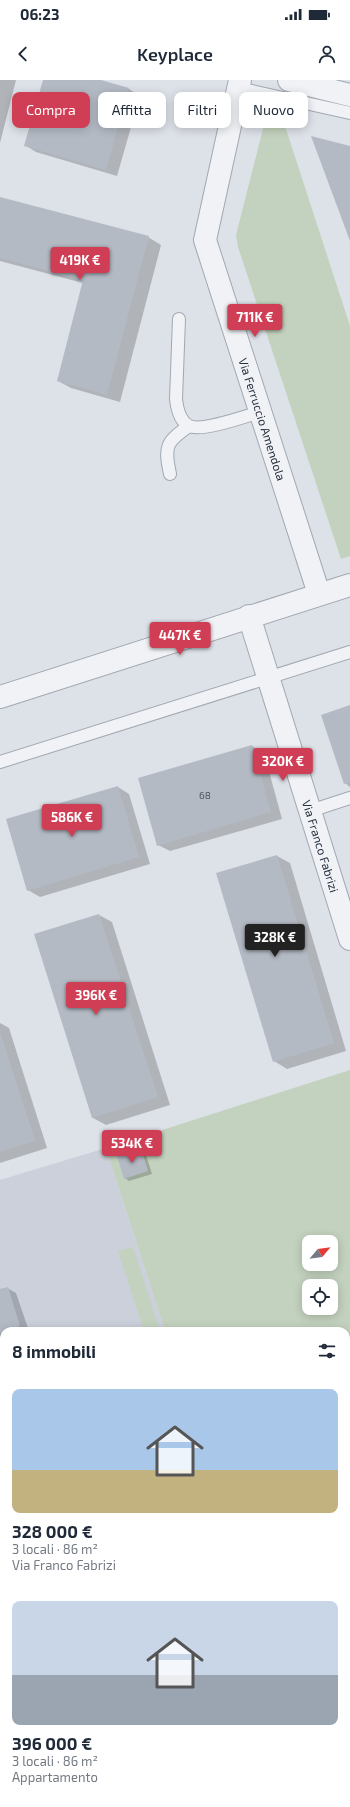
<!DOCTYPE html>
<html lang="it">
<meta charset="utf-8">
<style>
body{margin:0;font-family:"Exo 2",sans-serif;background:#f2f2f3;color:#1f2937;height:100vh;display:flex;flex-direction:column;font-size:15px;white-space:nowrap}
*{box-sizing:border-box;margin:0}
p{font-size:13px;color:#747a83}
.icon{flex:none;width:22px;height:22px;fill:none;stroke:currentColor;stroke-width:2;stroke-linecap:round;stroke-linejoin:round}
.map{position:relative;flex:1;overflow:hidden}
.side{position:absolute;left:0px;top:1247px;width:350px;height:480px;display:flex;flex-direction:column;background:#fff;border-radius:12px 12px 0 0;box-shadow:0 2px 10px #0003}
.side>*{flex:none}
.guide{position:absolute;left:12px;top:12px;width:326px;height:36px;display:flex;gap:8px}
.needle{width:26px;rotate:61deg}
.tools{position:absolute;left:302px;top:1155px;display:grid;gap:8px}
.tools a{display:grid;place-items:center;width:36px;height:36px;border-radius:8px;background:#fff;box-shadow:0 2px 10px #0003;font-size:20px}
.price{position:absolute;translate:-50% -34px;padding:0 9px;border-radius:4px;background:#d03e55;color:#fff;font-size:13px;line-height:26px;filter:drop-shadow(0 1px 2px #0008)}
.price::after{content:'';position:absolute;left:50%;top:24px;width:12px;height:9px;margin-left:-6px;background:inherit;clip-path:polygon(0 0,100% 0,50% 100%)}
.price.on{background:#222;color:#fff}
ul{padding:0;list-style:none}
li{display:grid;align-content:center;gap:8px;height:212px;padding:0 12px}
li span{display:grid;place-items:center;height:124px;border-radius:8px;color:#555}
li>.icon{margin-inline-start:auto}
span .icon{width:72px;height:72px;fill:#fffc;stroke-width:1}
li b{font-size:17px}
h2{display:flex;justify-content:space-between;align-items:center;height:48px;padding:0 12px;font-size:17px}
.pill{padding:0 14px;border-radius:8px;background:#fff;box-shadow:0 2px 10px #0003;font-size:14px;line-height:36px}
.pill.on{background:#d03e55;color:#fff}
.status{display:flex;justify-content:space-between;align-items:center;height:28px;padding:0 20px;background:#fff;direction:ltr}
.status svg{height:11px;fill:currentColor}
header{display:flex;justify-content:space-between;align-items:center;height:52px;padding:0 12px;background:#fff;font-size:18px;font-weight:600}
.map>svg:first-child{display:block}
.built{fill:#cbd0da}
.green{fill:#c3d2be;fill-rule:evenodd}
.shadow{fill:#0003}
.building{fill:#b4bac4}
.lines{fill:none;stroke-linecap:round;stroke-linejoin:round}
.service-casing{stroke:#a2a8b2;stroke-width:14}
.minor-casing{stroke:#a2a8b2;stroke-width:24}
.service{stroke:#f0f2f6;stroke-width:12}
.minor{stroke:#f0f2f6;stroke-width:22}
.secondary{stroke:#fff;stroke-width:22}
.labels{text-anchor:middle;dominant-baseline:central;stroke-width:3.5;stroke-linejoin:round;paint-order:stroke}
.number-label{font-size:10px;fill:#4a5260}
.street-label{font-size:12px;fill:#262f3e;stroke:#edf0f5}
</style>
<div class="status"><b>06:23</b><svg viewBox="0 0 49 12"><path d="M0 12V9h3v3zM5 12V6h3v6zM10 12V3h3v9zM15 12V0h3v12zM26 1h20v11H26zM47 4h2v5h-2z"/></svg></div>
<header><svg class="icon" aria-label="back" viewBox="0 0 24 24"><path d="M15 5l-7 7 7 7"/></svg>Keyplace<svg class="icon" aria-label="person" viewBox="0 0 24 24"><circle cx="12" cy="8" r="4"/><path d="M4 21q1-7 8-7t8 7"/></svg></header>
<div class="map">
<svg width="350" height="1727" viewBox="0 0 350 1727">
<rect width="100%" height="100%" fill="#dde1e8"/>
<path class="built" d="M106 1068 165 1251H4V1705L0 1697V1100Z
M13 1723H114L105 1727H15Z"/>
<path class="green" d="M265 41 285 46 350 246V476L341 479 238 167 236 155Z
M350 990V1455L346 1457V1251H165L106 1068ZM309 1162H331V1184H309ZM309 1206H331V1228H309Z
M133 1167 160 1251H144L118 1171Z
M346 1523 350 1530V1646L346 1648Z"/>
<path class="shadow" d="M0 0H16L0 63Z
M44 0H97L129 9 140 16 117 96 36 72 25 65Z
M0 118 148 157 161 165 120 322 71 308 58 301 83 203 0 181Z
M350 626V707L345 703Z
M252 666 264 673 282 739 170 771 158 765Z
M118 707 129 714 150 784 40 817 28 810Z
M277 776 290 783 346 971 287 989 274 981Z
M99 835 112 842 170 1025 106 1045 93 1038 36 855Z
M0 943 9 948 47 1068 0 1083Z
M141 1069 145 1072 152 1094 129 1101 125 1098Z
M7 1208 16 1213 29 1251H4V1259L0 1261V1210Z
M0 1455 4 1467V1635L0 1623Z
M33 1723H88L89 1727H34Z"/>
<path class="building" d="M43 0H101L129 8 106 90 24 66Z
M311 56 350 66V161Z
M0 117 149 156 107 315 57 301 83 200 0 178Z
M350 625V702L344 704 321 635Z
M252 665 271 732 157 766 138 698Z
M118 706 139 777 27 811 6 739Z
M277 775 334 963 273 982 216 793Z
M99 834 158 1017 92 1038 34 854Z
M0 952 35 1061 0 1072Z
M141 1068 148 1091 124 1099 117 1076Z
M8 1207 20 1246 0 1253V1209Z
M0 1487 4 1498V1638L0 1626Z
M32 1723H78L79 1727H33Z"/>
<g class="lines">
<defs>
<path id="service" d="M238 8 350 33
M179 239 176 319C177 328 180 341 189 346 202 352 246 336 260 332
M170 394C164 366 166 362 189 346
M0 682 350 572
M310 731 350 718"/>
<g id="minor">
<path id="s1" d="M240 0 205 160 319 514"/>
<path d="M289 0 350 15"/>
<path id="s2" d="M249 536 350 859"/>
<path d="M0 617 350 505"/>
</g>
</defs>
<use href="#service" class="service-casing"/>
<use href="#minor" class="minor-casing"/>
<use href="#service" class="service"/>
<use href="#minor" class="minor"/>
<path class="secondary" d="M346 1675 350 1673
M245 1727 252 1723
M348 1727 350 1726"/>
</g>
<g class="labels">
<g class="number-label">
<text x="205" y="715">68</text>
</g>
<g class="street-label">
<text stroke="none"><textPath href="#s1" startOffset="352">Via Ferruccio Amendola</textPath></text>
<text stroke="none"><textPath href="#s2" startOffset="241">Via Franco Fabrizi</textPath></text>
</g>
</g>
</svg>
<div class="tools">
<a><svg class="needle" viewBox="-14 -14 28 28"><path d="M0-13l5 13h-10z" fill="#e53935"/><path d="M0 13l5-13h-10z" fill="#747a83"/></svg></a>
<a><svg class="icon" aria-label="locate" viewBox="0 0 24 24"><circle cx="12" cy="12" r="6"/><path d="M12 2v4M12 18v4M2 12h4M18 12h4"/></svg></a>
</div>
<b class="price" style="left:80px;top:201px">419K €</b>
<b class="price" style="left:255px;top:258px">711K €</b>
<b class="price" style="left:180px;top:576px">447K €</b>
<b class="price" style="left:283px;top:702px">320K €</b>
<b class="price" style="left:72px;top:758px">586K €</b>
<b class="price on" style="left:275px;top:878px">328K €</b>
<b class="price" style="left:96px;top:936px">396K €</b>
<b class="price" style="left:132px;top:1084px">534K €</b>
<div class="guide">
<a class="pill on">Compra</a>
<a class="pill">Affitta</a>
<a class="pill">Filtri</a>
<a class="pill">Nuovo</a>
</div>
<section class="side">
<h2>8 immobili<svg class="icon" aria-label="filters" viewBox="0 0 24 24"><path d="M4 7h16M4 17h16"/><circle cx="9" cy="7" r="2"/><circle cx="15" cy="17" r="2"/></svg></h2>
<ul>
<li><span style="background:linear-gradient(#a9c7e8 65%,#c2b280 0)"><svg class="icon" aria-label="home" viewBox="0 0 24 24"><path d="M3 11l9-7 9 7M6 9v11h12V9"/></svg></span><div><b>328 000 €</b><p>3 locali · 86 m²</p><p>Via Franco Fabrizi</p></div></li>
<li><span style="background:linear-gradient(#c9d6e8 60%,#9aa5b1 0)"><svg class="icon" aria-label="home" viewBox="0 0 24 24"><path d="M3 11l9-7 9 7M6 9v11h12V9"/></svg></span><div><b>396 000 €</b><p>3 locali · 86 m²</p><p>Appartamento</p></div></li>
</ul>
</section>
</div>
